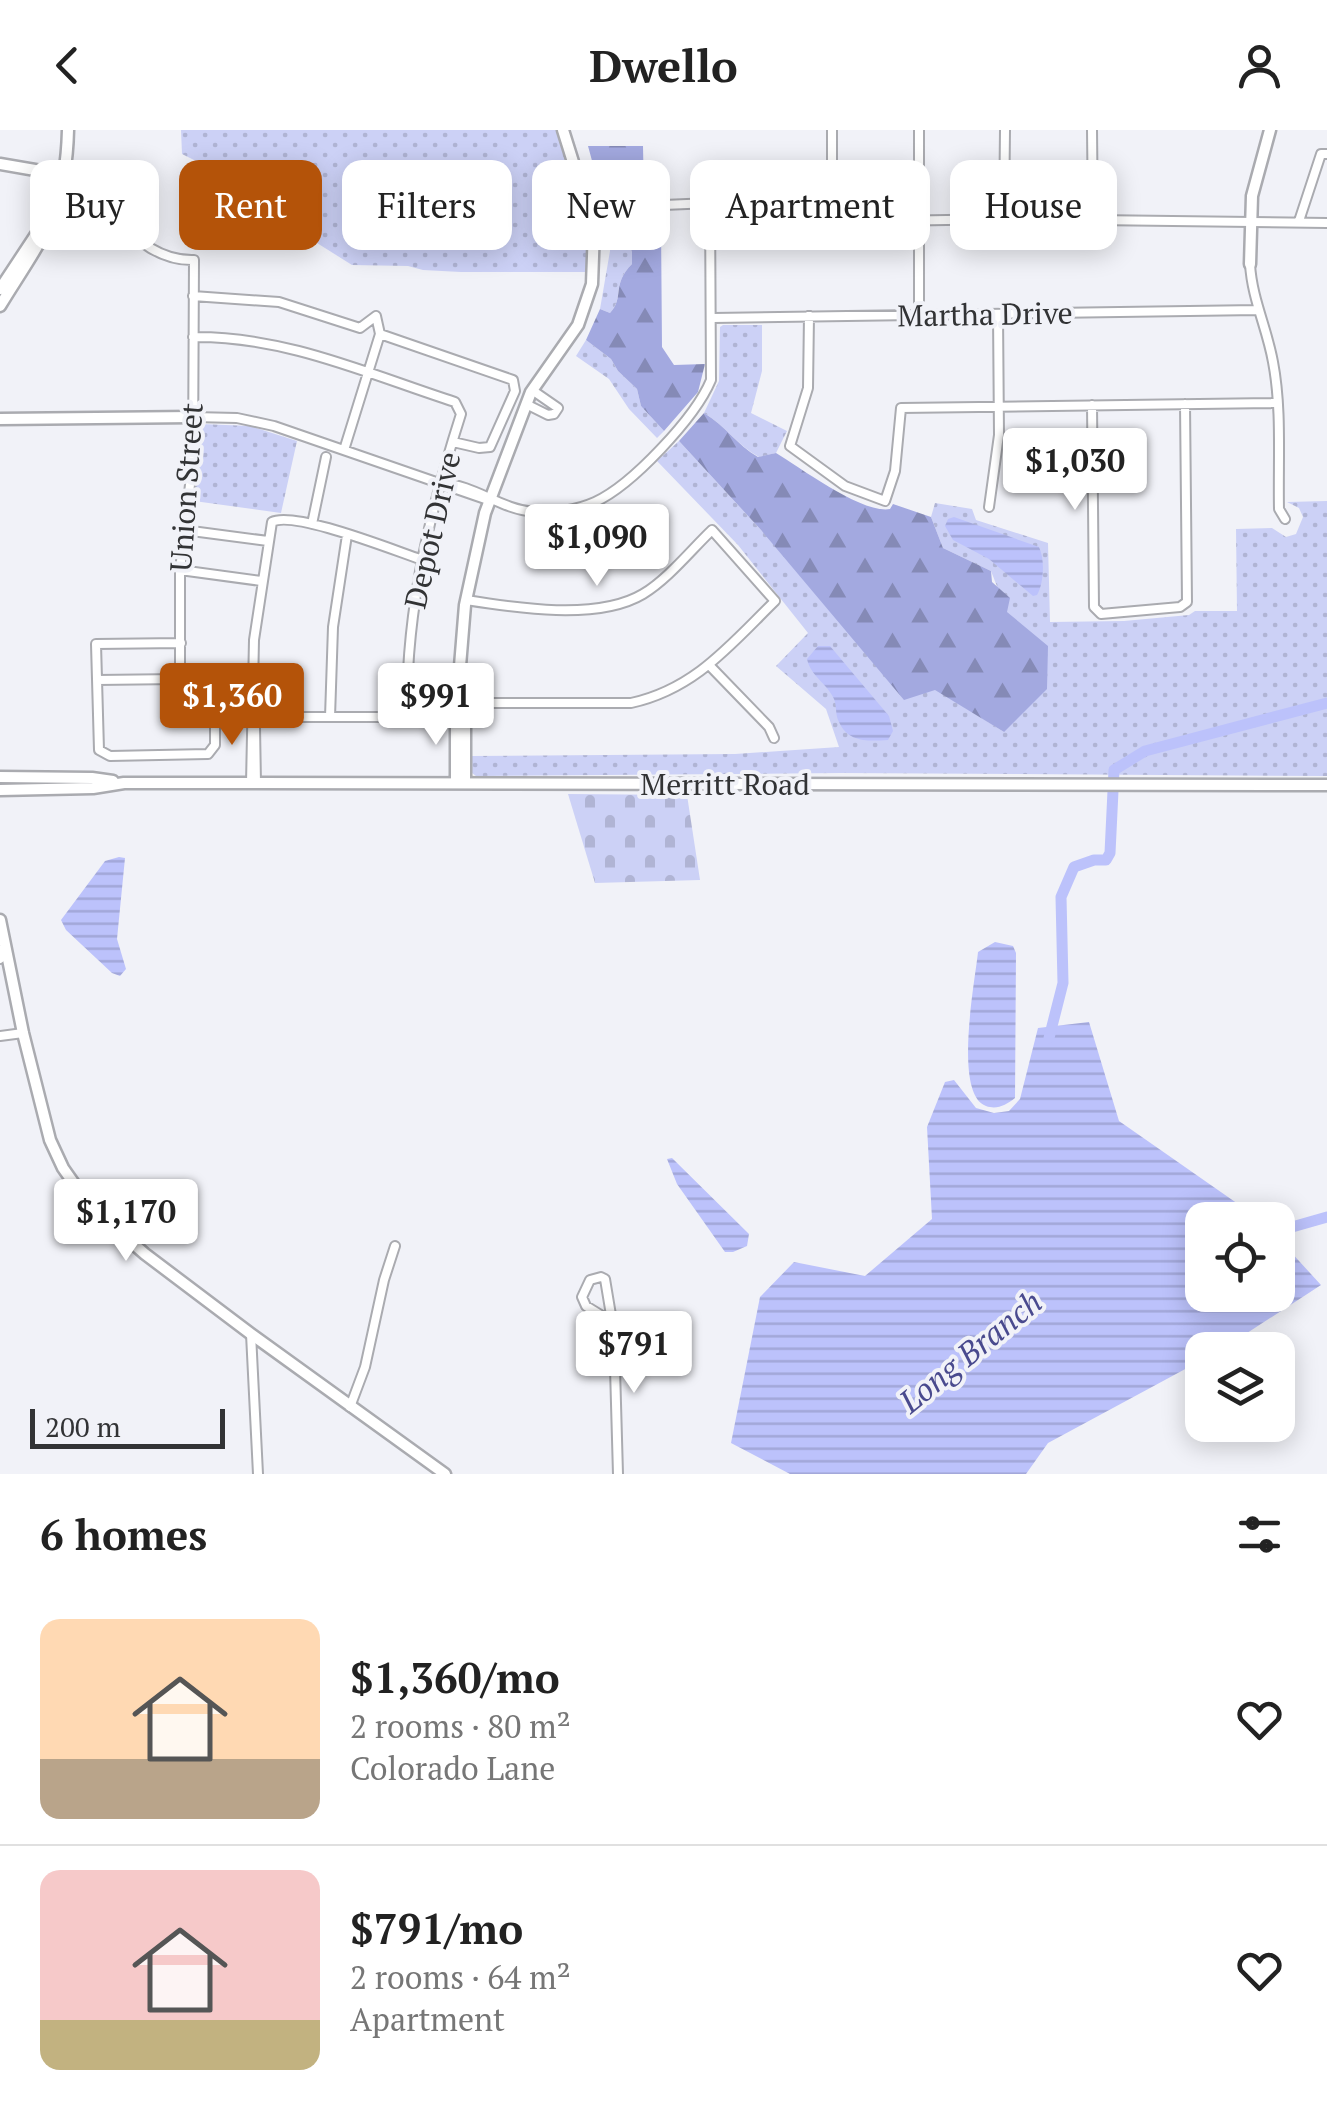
<!DOCTYPE html>
<meta charset="utf-8">
<style>
body{margin:0;font-family:"PT Serif",serif;background:#f6f6f6;color:#222;height:100vh;display:flex;flex-direction:column;font-size:38px;white-space:nowrap}
*{box-sizing:border-box;margin:0}
p{font-size:32px;color:#767676}
.icon{flex:none;width:55px;height:55px;fill:none;stroke:currentColor;stroke-width:2;stroke-linecap:round;stroke-linejoin:round}
.map{position:relative;height:1344px;overflow:hidden}
.sheet{display:flex;flex-direction:column;background:#fff;flex:1}
.sheet>*{flex:none}
.top-card{position:absolute;left:30px;top:30px;width:1268px;height:90px;display:flex;gap:20px}
.fabs{position:absolute;left:1185px;top:1072px;display:grid;gap:20px}
.fabs a{display:grid;place-items:center;width:110px;height:110px;border-radius:20px;background:#fff;box-shadow:0 5px 25px #0003;font-size:50px}
.scale{position:absolute;left:30px;bottom:25px;width:195px;box-sizing:border-box;padding-left:10px;border:5px solid #323335;border-top:0;font-size:28px;line-height:35px;white-space:nowrap;color:#323335;-webkit-text-stroke:8px #f1f2f8;paint-order:stroke}
.price{position:absolute;translate:-50% -85px;padding:0 22px;border-radius:10px;background:#fff;color:#222;font-size:32px;line-height:65px;filter:drop-shadow(0 2px 5px #0008)}
.price::after{content:'';position:absolute;left:50%;top:60px;width:30px;height:22px;margin-left:-15px;background:inherit;clip-path:polygon(0 0,100% 0,50% 100%)}
.price.active{background:#b45309;color:#fff}
ul{padding:0;list-style:none}
li{display:flex;align-items:center;gap:30px;height:250px;padding:0 40px}
li+li{border-top:2px solid #e0e0e0}
li span{display:grid;place-items:center;flex:none;width:280px;height:200px;border-radius:20px;color:#555}
li>.icon{margin-inline-start:auto}
span .icon{width:120px;height:120px;fill:#fffc;stroke-width:1}
li b{font-size:42px}
h2{display:flex;justify-content:space-between;align-items:center;height:120px;padding:0 40px;font-size:42px}
.pill{padding:0 35px;border-radius:20px;background:#fff;box-shadow:0 5px 25px #0003;font-size:35px;line-height:90px}
.pill.active{background:#b45309;color:#fff}
header{display:flex;justify-content:space-between;align-items:center;height:130px;padding:0 40px;background:#fff;font-size:45px;font-weight:700}
.map>svg:first-child{display:block}
.grass{fill:url(#grass-dots)}
.forest{fill:url(#forest-firs)}
.cemetery{fill:url(#cemetery-stones)}
.water{fill:url(#water-rules)}
.lines{fill:none;stroke-linecap:round;stroke-linejoin:round}
.river{stroke:#bcc2fb;stroke-width:11}
.street-casing{stroke:#aaabb0;stroke-width:12}
.secondary-casing{stroke:#aaabb0;stroke-width:15}
.street{stroke:#fff;stroke-width:8}
.secondary{stroke:#fff;stroke-width:10}
.labels{text-anchor:middle;dominant-baseline:central;stroke-width:8;stroke-linejoin:round;paint-order:stroke}
.street-label{font-size:30px;fill:#323335;stroke:#f1f2f8}
.water-label{font-size:32px;font-style:italic;fill:#494a8e;stroke:#f1f2f8}
</style>
<header><svg class="icon" aria-label="back" viewBox="0 0 24 24"><path d="M15 5l-7 7 7 7"/></svg>Dwello<svg class="icon" aria-label="person" viewBox="0 0 24 24"><circle cx="12" cy="8" r="4"/><path d="M4 21q1-7 8-7t8 7"/></svg></header>
<div class="map">
<svg width="1327" height="1344" viewBox="0 0 1327 1344">
<defs>
<pattern id="grass-dots" width="8" height="8" patternUnits="userSpaceOnUse" patternTransform="scale(2.5)"><rect width="8" height="8" fill="#ccd1f6"/><path d="M2 2h.1M6 6h.1" fill="none" stroke="#b0b4d4" stroke-width="1.8" stroke-linecap="round"/></pattern>
<pattern id="forest-firs" width="22" height="20" patternUnits="userSpaceOnUse" patternTransform="scale(2.5)"><rect width="22" height="20" fill="#a3a9e0"/><path d="M5 1l3.5 6h-7zM16 11l3.5 6h-7z" fill="#858ab6"/></pattern>
<pattern id="cemetery-stones" width="16" height="16" patternUnits="userSpaceOnUse" patternTransform="scale(2.5)"><rect width="16" height="16" fill="#ccd1f6"/><path d="M2 7V4a2 2 0 0 1 4 0v3zM10 15v-3a2 2 0 0 1 4 0v3z" fill="#b0b4d4"/></pattern>
<pattern id="water-rules" width="6" height="5" patternUnits="userSpaceOnUse" patternTransform="scale(2.5)"><rect width="6" height="5" fill="#bcc2fb"/><path d="M0 2.5h6" fill="none" stroke="#a2a7d8"/></pattern>
</defs>
<rect width="100%" height="100%" fill="#f1f2f8"/>
<path class="grass" d="M181 0H557C577 55 588 83 588 142H461L423 140 408 136 352 135 317 113 297 91 265 69 229 55 214 40 182 24Z
M603 71 617 81 632 122V134C611 155 625 166 610 183L600 179 610 121Z
M723 195H762V241L751 283 787 301 776 323 759 327C737 315 726 296 704 283L719 251 720 197Z
M586 210 611 229 618 241 637 259 641 276 664 301 657 308 629 279 609 249 576 226Z
M201 294 250 296 297 311 281 383 194 371Z
M679 311 761 400 935 559 1004 602 1007 482 991 441 943 418 931 387 935 373 972 379 976 390 1048 413 1050 492 1124 491 1189 485 1195 481H1237L1236 399 1272 398 1286 407 1296 404 1303 387 1299 378 1287 372 1327 371V646L841 643 476 646 472 643V626L735 624 839 617 826 579 776 536 808 503 738 415 657 331Z"/>
<path class="forest" d="M588 16H643L644 66 640 84C645 94 650 97 661 94L662 217 674 235 705 234 698 262 664 301 641 276 637 259 618 241 611 229 586 210 600 179 610 183C625 167 611 155 632 134V122L617 81 603 71Z
M704 283C726 296 737 315 758 327L776 323C801 338 862 384 890 379L893 374 931 387 943 418 991 441 992 452 1010 468 1007 482 1048 516 1047 559 1004 602 935 560 904 570 761 400 679 311Z"/>
<path class="cemetery" d="M568 664 687 665 700 750 595 753Z"/>
<path class="water" d="M954 387 1039 417C1045 429 1044 453 1037 465L1033 466 989 429 953 410 945 396 948 389Z
M818 516H830L889 586 893 601 888 610C869 611 848 613 839 592 835 585 837 576 834 569 827 553 811 547 807 529Z
M119 727 125 728 117 809 126 839 120 846 112 843 66 800 61 790 105 731Z
M995 812 1013 816 1016 823 1015 968C1006 975 997 980 986 976 953 964 975 852 978 822Z
M1089 892 1119 991 1261 1090H1202V1165H1278V1108L1321 1155 1221 1220H1202V1230L1048 1313 1026 1344H790L731 1313 760 1167 794 1132 865 1146 932 1089 927 997 945 952 954 950 976 978 994 983 1009 981 1020 969 1038 898Z
M672 1028 749 1104 747 1116 733 1122H725L677 1054 667 1029Z"/>
<g class="lines">
<path class="river" d="M1049 908 1063 853 1061 767 1074 737 1094 730H1106L1110 723 1114 640 1145 621 1327 573
M1278 1101 1327 1087"/>
<defs>
<path id="street" d="M832 0V92L1004 89 1005 0
M919 0V185
M1092 0 1093 90 1327 93
M64 45C77 47 93 48 102 58 110 66 112 78 118 87 135 112 163 131 194 130L193 329 180 440V584L186 587H401L407 578C407 475 430 381 461 284L455 272C368 244 286 206 193 207
M1299 91 1321 24H1327
M1250 134C1252 169 1267 198 1273 232 1282 279 1278 331 1279 379L1285 389
M193 166 279 172 360 198 376 186 380 204 344 320
M809 186 808 258 790 316 845 356 885 371 895 341 901 278 1277 273
M713 188 1258 180
M380 204 513 250 515 261 490 317 479 318 453 312
M526 274 548 285 554 284 558 278 532 260
M1092 275 1094 477 1101 484 1180 477 1187 472 1185 274
M193 287 237 288 274 296 491 371
M440 353C476 355 499 379 534 382 553 384 577 380 595 372 632 355 695 288 711 250L710 73 664 75 655 80
M989 377 999 305 998 184
M312 394 326 327
M184 400 268 411
M180 440 261 451
M181 513 96 514 99 620 110 626 208 624 215 615V587
M709 535 769 597 774 608
M97 550 179 549
M464 573H631C695 559 730 515 775 471L712 400C691 420 668 449 643 464 598 491 516 478 466 470
M330 587 333 497 347 405
M255 597 256 653
M251 653 254 510 272 392C293 380 393 420 420 429
M0 820 6 823 0 829
M0 906 23 903
M612 1192 586 1176 582 1167 590 1150 601 1147 605 1149 614 1203 618 1344
M251 1204 258 1344
M350 1277 365 1237 384 1150 395 1116"/>
<path id="secondary" d="M0 34 64 45
M1250 134 1252 66 1270 0
M0 159 45 91 54 60
M0 176C41 109 66 84 68 0
M0 289 193 287
M0 647 92 648 113 651
M456 652V585L465 475 485 383 531 262 578 195 592 154 594 99 563 0
M465 652V548
M0 660 93 658 124 653H256L1327 655
M0 790 23 903 50 1010 63 1038 89 1075 145 1124 251 1204 445 1344"/>
</defs>
<use href="#street" class="street-casing"/>
<use href="#secondary" class="secondary-casing"/>
<use href="#street" class="street"/>
<use href="#secondary" class="secondary"/>
</g>
<g class="labels">
<g class="street-label">
<text transform="translate(985 184) rotate(-1)">Martha Drive</text>
<text transform="translate(186 357) rotate(-86)">Union Street</text>
<text transform="translate(432 400) rotate(-77)">Depot Drive</text>
<text x="725" y="654">Merritt Road</text>
</g>
<g class="water-label">
<text transform="translate(970 1221) rotate(-39)">Long Branch</text>
</g>
</g>
</svg>
<div class="fabs">
<a><svg class="icon" aria-label="locate" viewBox="0 0 24 24"><circle cx="12" cy="12" r="6"/><path d="M12 2v4M12 18v4M2 12h4M18 12h4"/></svg></a>
<a><svg class="icon" aria-label="layers" viewBox="0 0 24 24"><path d="M12 4l9 5-9 5-9-5zM3 14l9 5 9-5"/></svg></a>
</div>
<div class="scale">200 m</div>
<b class="price" style="left:1075px;top:383px">$1,030</b>
<b class="price" style="left:597px;top:459px">$1,090</b>
<b class="price active" style="left:232px;top:618px">$1,360</b>
<b class="price" style="left:436px;top:618px">$991</b>
<b class="price" style="left:126px;top:1134px">$1,170</b>
<b class="price" style="left:634px;top:1266px">$791</b>
<div class="top-card">
<a class="pill">Buy</a>
<a class="pill active">Rent</a>
<a class="pill">Filters</a>
<a class="pill">New</a>
<a class="pill">Apartment</a>
<a class="pill">House</a>
</div>
</div>
<section class="sheet">
<h2>6 homes<svg class="icon" aria-label="filters" viewBox="0 0 24 24"><path d="M4 7h16M4 17h16"/><circle cx="9" cy="7" r="2"/><circle cx="15" cy="17" r="2"/></svg></h2>
<ul>
<li><span style="background:linear-gradient(#ffd9b3 70%,#b9a48a 0)"><svg class="icon" aria-label="home" viewBox="0 0 24 24"><path d="M3 11l9-7 9 7M6 9v11h12V9"/></svg></span><div><b>$1,360/mo</b><p>2 rooms · 80 m²</p><p>Colorado Lane</p></div><svg class="icon" aria-label="heart" viewBox="0 0 24 24"><path d="M12 20l-8-8c-3-5 5-10 8-4 3-6 11-1 8 4z"/></svg></li>
<li><span style="background:linear-gradient(#f6c9c9 75%,#c2b280 0)"><svg class="icon" aria-label="home" viewBox="0 0 24 24"><path d="M3 11l9-7 9 7M6 9v11h12V9"/></svg></span><div><b>$791/mo</b><p>2 rooms · 64 m²</p><p>Apartment</p></div><svg class="icon" aria-label="heart" viewBox="0 0 24 24"><path d="M12 20l-8-8c-3-5 5-10 8-4 3-6 11-1 8 4z"/></svg></li>
</ul>
</section>
